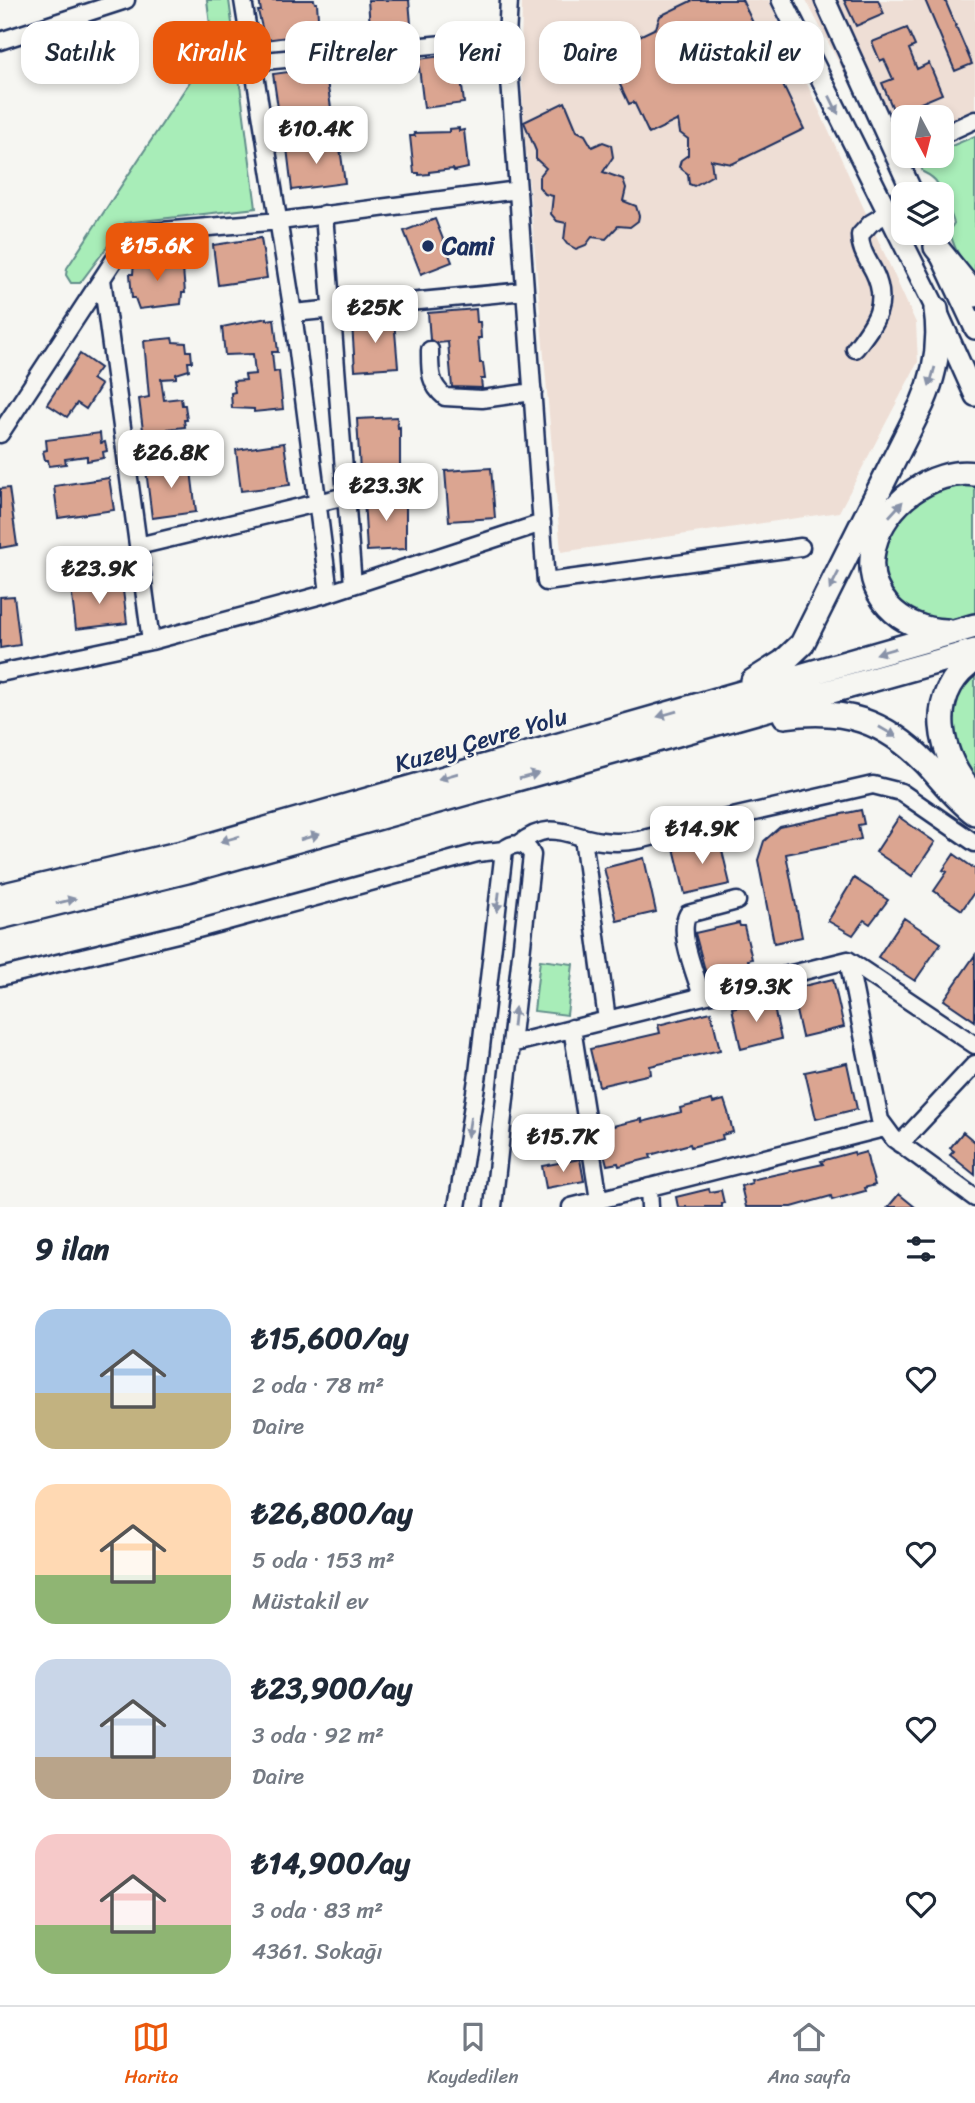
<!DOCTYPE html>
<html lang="tr">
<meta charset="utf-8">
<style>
body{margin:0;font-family:Sriracha,sans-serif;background:#f2f2f3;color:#1f2937;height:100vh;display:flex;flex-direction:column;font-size:26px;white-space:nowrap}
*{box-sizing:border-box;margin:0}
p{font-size:23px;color:#747a83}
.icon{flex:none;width:38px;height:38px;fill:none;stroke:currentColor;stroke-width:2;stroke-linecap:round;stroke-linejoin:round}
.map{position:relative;height:1207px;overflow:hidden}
.details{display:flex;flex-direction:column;background:#fff;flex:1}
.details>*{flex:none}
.banner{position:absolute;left:21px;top:21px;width:934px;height:63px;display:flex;gap:14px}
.needle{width:46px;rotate:173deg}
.buttons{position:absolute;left:891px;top:105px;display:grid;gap:14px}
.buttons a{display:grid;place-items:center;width:63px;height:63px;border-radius:14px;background:#fff;box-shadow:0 4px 10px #0003;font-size:35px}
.price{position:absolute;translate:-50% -60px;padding:0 16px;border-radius:14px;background:#fff;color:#222;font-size:23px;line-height:46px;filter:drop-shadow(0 2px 4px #0008)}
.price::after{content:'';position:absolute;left:50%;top:42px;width:21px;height:16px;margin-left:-10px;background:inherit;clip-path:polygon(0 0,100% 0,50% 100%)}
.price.selected{background:#ea580c;color:#fff}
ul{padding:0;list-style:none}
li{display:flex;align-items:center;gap:21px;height:175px;padding:0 35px}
li span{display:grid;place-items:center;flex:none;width:196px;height:140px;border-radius:21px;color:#555}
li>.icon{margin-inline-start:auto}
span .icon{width:84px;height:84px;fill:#fffc;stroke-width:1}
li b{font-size:30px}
h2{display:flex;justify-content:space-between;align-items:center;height:84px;padding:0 35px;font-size:30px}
.pill{padding:0 24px;border-radius:21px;background:#fff;box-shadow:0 4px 10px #0003;font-size:24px;line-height:63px}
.pill.selected{background:#ea580c;color:#fff}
.tabs{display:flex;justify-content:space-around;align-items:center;height:98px;border-top:2px solid #e0e1e3;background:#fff;font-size:19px;color:#747a83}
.tabs a{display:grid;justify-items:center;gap:4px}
.tabs .selected{color:#ea580c}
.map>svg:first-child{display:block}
.built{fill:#eeded5}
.green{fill:#a8edb8;stroke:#628e8b;stroke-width:2}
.building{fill:#dba591;stroke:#1b2f5e;stroke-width:2}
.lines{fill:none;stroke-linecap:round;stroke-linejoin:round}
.minor-casing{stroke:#1b2f5e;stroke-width:21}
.major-casing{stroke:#1b2f5e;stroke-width:24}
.highway-casing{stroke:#1b2f5e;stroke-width:28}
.minor{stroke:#f6f6f2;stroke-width:16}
.major{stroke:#f6f6f2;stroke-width:19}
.highway{stroke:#f6f6f2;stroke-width:23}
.oneway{fill:#8892a8}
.poi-dot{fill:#1b2f5e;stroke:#f6f6f2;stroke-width:2.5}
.labels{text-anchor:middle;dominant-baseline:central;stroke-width:5;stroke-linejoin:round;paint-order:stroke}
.poi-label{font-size:24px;font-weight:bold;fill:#1b2f5e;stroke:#f6f6f2;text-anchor:start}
.street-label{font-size:24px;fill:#1b2f5e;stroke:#f6f6f2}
</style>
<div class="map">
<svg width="975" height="1207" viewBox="0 0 975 1207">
<rect width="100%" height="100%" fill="#f6f6f2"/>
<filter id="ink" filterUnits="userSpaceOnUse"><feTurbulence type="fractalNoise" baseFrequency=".0143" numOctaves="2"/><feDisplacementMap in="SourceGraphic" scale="14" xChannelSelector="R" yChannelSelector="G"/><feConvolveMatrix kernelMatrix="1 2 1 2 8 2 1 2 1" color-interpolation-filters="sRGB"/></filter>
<g filter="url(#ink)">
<path class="built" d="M522 0H769L916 323 918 362 839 512 561 552 524 127 521 61Z
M806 0H975V119L942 134V117H903V151L888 157Z"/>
<path class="green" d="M207 0H229L256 208 125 223 80 283H71L66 275 67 268 208 54 212 42Z
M975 136V279C965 265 951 246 950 229L954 223 949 209 942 204C940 187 940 180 923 172L918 159 927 156H942V150Z
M970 479 975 480V613L946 621 911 617 879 577 887 532 917 497Z
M975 672V787L958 762 949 707 971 673Z
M540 960 573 964 567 1015 534 1011Z"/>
<path class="building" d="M259 0H314L315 3H317L319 33 265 40 258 11H261Z
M368 0H409L411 24 381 29V27H370Z
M693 0H742L804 129 732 164 711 160 713 175 694 186 689 184 688 174 679 167 681 160 688 155V139L680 133 678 120 649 134 634 102 629 104 614 72 621 69 612 49 656 28 660 16Z
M844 0H878L884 14 856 26Z
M925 0H945L972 64 955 71Z
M907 28 915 46 909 49 917 69 929 63 942 94 895 114 882 83 893 79 884 59 880 61 872 42Z
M458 54 464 103 424 108 418 59Z
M325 67 331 108 279 115 273 74Z
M565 102 577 131 585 135 592 147 603 142 611 145 613 157 603 172 623 179 626 188 623 201 636 206 639 216 638 221 630 227 618 226 606 239 592 237 586 245 576 249 567 244 564 240 566 223 557 221 551 214 553 196 545 194 539 187V177L546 168 536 159V151L524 122Z
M459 128V131L464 130 468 168 454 171 453 169 429 172V174L419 175V173H414L410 136H415L414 133 449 132V129Z
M339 141 345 183 292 190 287 148Z
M435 219 452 262 421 274 404 231Z
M261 238 267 278 218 285 213 245Z
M176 258 180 269H183L185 293H182L181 304 139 309 135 298H132L130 274H133L134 262Z
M476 309 477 322H480L481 338H478L479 350 480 363H483L485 379H481L482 388 452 387 448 342 437 343 430 340 428 313Z
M267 318V320L274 319 278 352H272L274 372 279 371 283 409 254 412V409L232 408 231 393 235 392 233 381 246 380 245 375 255 374 253 354 225 355 222 327Z
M394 320 398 367 355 370 352 323Z
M172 338 173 342 186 343 187 351H191L192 362H188L189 370 176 374V378L161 379 164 400 181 398 182 405H185L187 420H184L185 427 168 429V433L161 435 144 438 139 399 149 397 144 341Z
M80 354 100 368 92 379 101 385 86 409 77 403 67 417 47 404Z
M397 417 398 428 400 427V470L360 472 357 419Z
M100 433 101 443 105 442 107 451 103 452 104 458 87 461V456L65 459 66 464 49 466 48 460H45L43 451 47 450 46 440Z
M284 443 290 485 241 491 236 450Z
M190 462 196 512 152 518 146 470Z
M491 468 495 518 449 521 445 471Z
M109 478 114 510 58 518 54 486Z
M9 488 17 545 0 548V489Z
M404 496V506H406V549L367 551 364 498Z
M122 582 127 623 76 629 71 588Z
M14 596 20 645 0 648V597Z
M861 810 864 824 858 825 861 839 786 854 802 937 774 943 758 860 764 841 780 827Z
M899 817 935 842 912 876 876 852Z
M719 838 730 884 685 894 674 848Z
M954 854 975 869V891L962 910 934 891 947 872 943 870Z
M644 858 656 912 617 921 604 868Z
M854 878 888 900 870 924 864 920 853 935 828 921Z
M904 918 941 943 915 981 878 957Z
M739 923 740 926H744L752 959 748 960 749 964 706 974 695 933Z
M975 955V1021L944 1000Z
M833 979 844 1027 802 1037 791 989Z
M772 999 781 1039 741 1049 732 1008Z
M711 1012 720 1050 650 1066 651 1074 599 1086 590 1049 660 1033 658 1025Z
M847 1063 857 1109 816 1119 805 1072Z
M712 1100 713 1103 724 1100 728 1112 733 1132 722 1135 723 1139 691 1147 690 1144 650 1155 651 1158 619 1166 618 1163 607 1165 599 1133 610 1130 609 1127 642 1119V1122L670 1115 681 1112 680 1108Z
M963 1132 975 1142V1175L950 1155 954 1151 950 1148Z
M854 1152 855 1155 866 1152 869 1165 875 1185 864 1188 865 1191 832 1200 831 1196 792 1207H746L741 1186 752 1183 751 1180 823 1164 821 1161Z
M580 1159 584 1181 546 1188 542 1166Z
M709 1189 710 1192 721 1190 724 1203H721L722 1207H678L676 1197Z
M899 1194 915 1207H888Z"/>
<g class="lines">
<defs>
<path id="minor" d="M243 0 293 313 329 593
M509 0 507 38 546 582 801 547
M0 41 126 0
M253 62 507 38
M942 135 975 120
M324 214 353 585
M102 279 151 641
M293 313 525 291
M855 349C874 324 890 305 874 272 868 260 860 250 860 235L871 223 888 213
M430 350C430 370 429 384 445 397L482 399 533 392
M0 434 122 248 135 237 150 232 280 221 518 190
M138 546 346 496
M0 673 151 641 329 593 542 523
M583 837 607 1020
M519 844C551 818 568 837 602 841 625 844 646 840 667 832L873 785 901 792 975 843
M848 960 880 1120 894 1139 975 1198
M0 977 198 929 477 853 504 850
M702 996C696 975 677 933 688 914L737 901
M572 1028 599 1200
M511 1044 848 960 975 1045
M900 1144 975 1064
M649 1187 650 1207
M457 1207 478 1073 504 850C514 841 527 843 532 855L493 1207
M571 1207 884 1128"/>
<path id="major" d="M782 0 936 309 975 396
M825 0 913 194
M930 233 975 329"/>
<path id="highway" d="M936 247 975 295
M946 631C900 630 862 594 874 546 884 504 932 468 975 474
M975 660C924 693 938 757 975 796
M753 681 783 662 802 644 922 404C936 373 941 343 936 309
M785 716C843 707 885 721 926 763 942 780 956 799 975 813
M0 896 186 852 975 626
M0 917 187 871 975 651"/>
</defs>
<use href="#minor" class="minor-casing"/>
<use href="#major" class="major-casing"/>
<use href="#highway" class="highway-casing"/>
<use href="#minor" class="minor"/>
<use href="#major" class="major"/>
<use href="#highway" class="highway"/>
</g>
<defs><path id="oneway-solid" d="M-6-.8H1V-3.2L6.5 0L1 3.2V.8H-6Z" transform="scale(1.75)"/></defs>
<g class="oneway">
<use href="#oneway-solid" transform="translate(834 105) rotate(64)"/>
<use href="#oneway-solid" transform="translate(932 377) rotate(106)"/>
<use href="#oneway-solid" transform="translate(896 509) rotate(-48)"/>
<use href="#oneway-solid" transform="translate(834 581) rotate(117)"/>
<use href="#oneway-solid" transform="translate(886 651) rotate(164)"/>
<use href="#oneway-solid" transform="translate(667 714) rotate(164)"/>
<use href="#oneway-solid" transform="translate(888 732) rotate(30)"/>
<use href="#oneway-solid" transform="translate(448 776) rotate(164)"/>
<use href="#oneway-solid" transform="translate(529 776) rotate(-16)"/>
<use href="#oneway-solid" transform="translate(310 837) rotate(-16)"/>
<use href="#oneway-solid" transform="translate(230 839) rotate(164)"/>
<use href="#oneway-solid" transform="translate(66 901) rotate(-14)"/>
<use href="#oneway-solid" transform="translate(498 902) rotate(97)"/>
<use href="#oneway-solid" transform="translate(514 1017) rotate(-84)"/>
<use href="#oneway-solid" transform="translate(469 1127) rotate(99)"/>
</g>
</g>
<circle class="poi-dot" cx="428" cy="246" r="7"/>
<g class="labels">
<g class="poi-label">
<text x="442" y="246">Cami</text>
</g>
<g class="street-label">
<text transform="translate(481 740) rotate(-16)">Kuzey Çevre Yolu</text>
</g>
</g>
</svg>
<div class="buttons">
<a><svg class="needle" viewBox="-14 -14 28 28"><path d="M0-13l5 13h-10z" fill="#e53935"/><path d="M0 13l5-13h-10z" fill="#747a83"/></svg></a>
<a><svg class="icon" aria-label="layers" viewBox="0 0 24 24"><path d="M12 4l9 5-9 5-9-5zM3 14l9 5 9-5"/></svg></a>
</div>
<b class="price" style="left:316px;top:166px">₺10.4K</b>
<b class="price selected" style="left:157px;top:283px">₺15.6K</b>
<b class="price" style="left:375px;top:345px">₺25K</b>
<b class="price" style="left:171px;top:490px">₺26.8K</b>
<b class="price" style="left:386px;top:523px">₺23.3K</b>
<b class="price" style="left:99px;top:606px">₺23.9K</b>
<b class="price" style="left:702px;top:866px">₺14.9K</b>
<b class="price" style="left:756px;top:1024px">₺19.3K</b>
<b class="price" style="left:563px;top:1174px">₺15.7K</b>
<div class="banner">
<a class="pill">Satılık</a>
<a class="pill selected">Kiralık</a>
<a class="pill">Filtreler</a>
<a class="pill">Yeni</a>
<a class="pill">Daire</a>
<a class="pill">Müstakil ev</a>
</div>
</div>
<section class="details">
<h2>9 ilan<svg class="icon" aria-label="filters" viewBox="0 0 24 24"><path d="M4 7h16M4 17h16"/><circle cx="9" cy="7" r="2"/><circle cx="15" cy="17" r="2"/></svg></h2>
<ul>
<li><span style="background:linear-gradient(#a9c7e8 60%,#c2b280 0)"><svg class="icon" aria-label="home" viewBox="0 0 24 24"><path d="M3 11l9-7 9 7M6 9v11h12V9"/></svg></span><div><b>₺15,600/ay</b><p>2 oda · 78 m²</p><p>Daire</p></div><svg class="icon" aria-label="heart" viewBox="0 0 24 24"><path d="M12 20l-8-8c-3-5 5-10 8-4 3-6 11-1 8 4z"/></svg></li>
<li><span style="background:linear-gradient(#ffd9b3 65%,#8fb573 0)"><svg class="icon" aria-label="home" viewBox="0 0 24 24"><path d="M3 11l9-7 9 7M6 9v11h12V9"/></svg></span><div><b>₺26,800/ay</b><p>5 oda · 153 m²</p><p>Müstakil ev</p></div><svg class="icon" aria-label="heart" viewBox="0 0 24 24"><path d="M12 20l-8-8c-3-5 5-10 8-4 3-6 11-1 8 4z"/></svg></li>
<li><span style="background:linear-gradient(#c9d6e8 70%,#b9a48a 0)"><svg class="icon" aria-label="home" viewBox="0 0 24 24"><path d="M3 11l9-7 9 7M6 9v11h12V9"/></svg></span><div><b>₺23,900/ay</b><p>3 oda · 92 m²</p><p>Daire</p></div><svg class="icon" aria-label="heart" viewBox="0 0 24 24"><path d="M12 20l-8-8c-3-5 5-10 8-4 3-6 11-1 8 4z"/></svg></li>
<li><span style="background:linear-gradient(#f6c9c9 65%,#8fb573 0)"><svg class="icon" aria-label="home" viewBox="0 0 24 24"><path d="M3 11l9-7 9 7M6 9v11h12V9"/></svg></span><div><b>₺14,900/ay</b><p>3 oda · 83 m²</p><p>4361. Sokağı</p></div><svg class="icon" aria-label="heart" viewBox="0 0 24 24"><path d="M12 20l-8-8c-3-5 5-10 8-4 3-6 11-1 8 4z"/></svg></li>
</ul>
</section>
<nav class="tabs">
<a class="selected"><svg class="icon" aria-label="map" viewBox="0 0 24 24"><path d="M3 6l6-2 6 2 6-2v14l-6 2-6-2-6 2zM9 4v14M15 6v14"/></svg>Harita</a>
<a><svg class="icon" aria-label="saved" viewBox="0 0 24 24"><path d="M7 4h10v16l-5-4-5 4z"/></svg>Kaydedilen</a>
<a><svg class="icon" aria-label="home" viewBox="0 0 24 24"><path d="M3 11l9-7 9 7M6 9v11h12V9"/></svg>Ana sayfa</a>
</nav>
